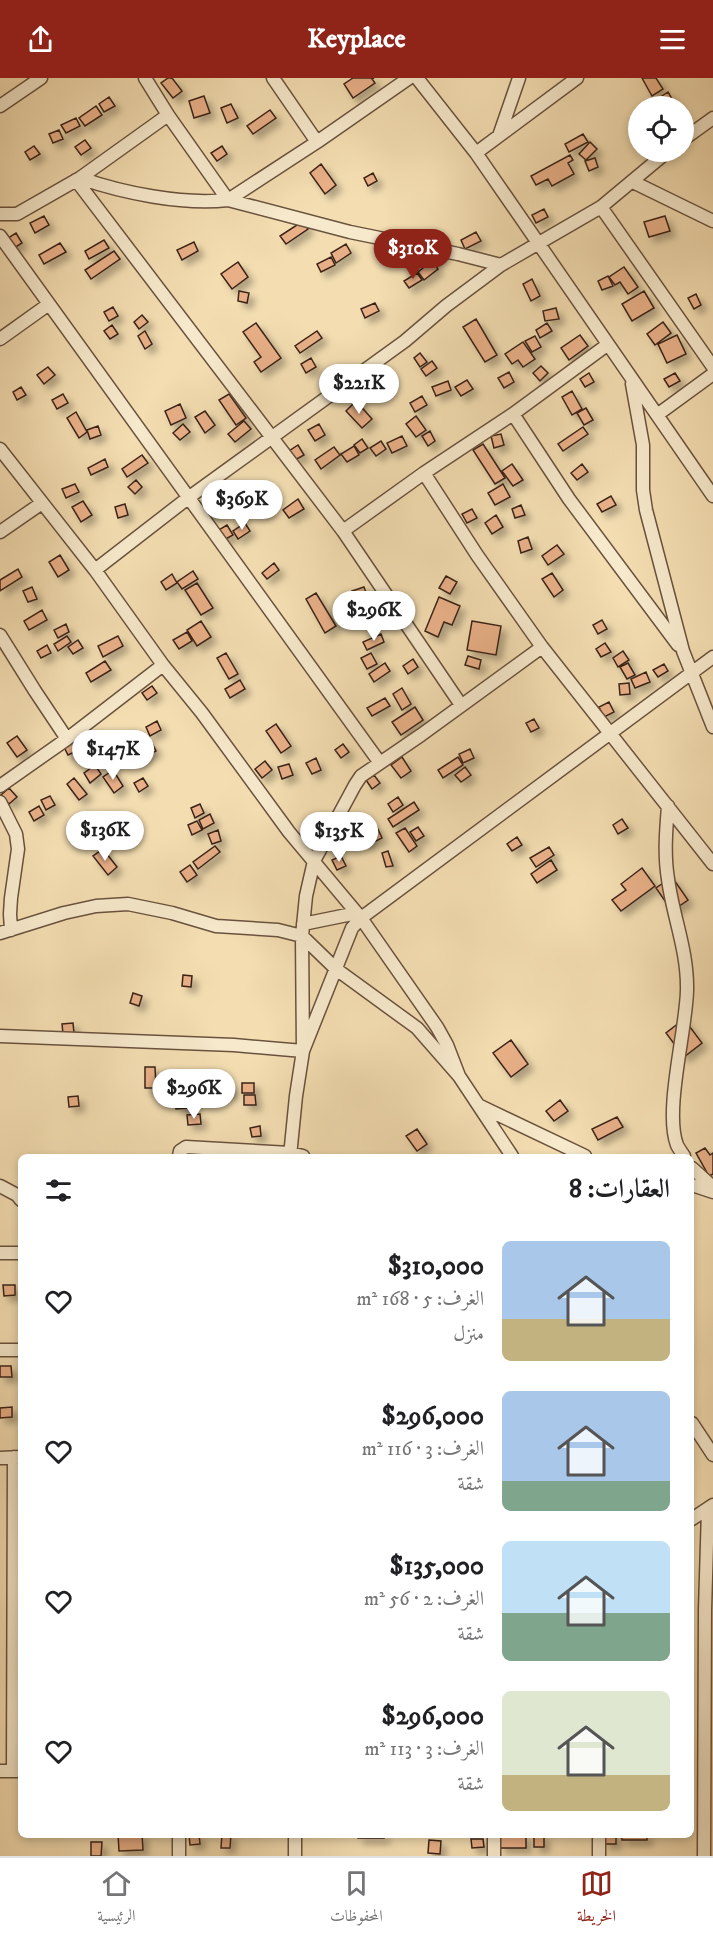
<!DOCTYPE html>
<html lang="ar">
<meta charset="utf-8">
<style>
body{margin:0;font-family:"IM FELL DW Pica",Amiri,serif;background:#f2f2f2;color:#202124;direction:rtl;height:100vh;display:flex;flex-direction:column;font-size:22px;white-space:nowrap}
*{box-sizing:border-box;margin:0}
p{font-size:20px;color:#757577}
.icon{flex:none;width:33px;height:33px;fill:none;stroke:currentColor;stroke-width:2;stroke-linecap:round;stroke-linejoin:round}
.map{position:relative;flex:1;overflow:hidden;direction:ltr}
.drawer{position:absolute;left:18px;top:1076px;width:676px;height:684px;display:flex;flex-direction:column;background:#fff;border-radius:9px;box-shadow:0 3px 9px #0003;direction:rtl}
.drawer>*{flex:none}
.controls{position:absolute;left:628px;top:18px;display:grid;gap:12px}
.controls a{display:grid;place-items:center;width:66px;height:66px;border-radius:50%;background:#fff;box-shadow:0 3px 9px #0003;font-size:30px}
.price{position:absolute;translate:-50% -51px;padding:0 14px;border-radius:21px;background:#fff;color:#222;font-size:20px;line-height:39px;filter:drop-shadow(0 2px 3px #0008)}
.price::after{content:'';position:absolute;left:50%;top:36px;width:18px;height:14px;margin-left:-9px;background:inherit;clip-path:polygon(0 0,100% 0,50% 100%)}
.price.current{background:#8f2418;color:#fff}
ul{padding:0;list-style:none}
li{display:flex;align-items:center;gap:18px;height:150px;padding:0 24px}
li span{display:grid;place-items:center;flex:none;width:168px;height:120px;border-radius:9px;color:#555}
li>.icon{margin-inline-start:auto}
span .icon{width:72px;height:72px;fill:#fffc;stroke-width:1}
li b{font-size:26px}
h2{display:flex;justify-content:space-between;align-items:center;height:72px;padding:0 24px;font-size:26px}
header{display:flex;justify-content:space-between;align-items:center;height:78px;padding:0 24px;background:#8f2418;color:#fff;font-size:27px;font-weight:800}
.tab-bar{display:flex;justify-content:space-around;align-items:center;height:84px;border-top:2px solid #e0e0e0;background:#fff;font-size:16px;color:#757577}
.tab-bar a{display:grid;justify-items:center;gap:3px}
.tab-bar .current{color:#8f2418}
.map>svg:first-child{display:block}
.building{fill:#e9b088;stroke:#3b2418;stroke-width:1.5;filter:url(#shadow)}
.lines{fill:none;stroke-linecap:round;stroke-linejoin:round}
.minor-casing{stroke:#69523e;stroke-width:15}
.minor{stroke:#f7e9cc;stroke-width:12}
</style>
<header><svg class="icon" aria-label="menu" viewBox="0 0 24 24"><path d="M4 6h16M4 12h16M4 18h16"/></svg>Keyplace<svg class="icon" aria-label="share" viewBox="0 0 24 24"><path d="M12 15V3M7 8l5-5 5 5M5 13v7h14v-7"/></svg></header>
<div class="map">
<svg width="713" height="1778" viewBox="0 0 713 1778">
<defs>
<filter id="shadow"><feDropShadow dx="5.5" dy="5.5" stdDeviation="3" flood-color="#0004"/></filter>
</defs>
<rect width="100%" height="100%" fill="#f3ddb1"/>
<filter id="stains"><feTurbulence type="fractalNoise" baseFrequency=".00333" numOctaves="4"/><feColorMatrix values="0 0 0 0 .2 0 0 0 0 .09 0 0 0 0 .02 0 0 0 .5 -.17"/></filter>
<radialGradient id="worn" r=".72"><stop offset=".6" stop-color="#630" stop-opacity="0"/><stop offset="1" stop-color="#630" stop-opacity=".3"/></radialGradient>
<path class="building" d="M168 0H172L182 13 173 20 161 5Z
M353 0H374L372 1 375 5 353 20 344 6Z
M642 0H656L663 11 652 18Z
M668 14 675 26 671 28H664L659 20Z
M204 18 210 35 194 40 189 23Z
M109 19 115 28 104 34 99 26Z
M231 26 238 40 227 45 221 30Z
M96 28 102 37 85 48 79 40Z
M270 32 276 40 253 56 247 48Z
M76 40 80 48 66 55 61 47Z
M59 52 63 61 53 65 49 56Z
M583 56 588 64 569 74 565 66Z
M85 62 91 70 81 77 75 69Z
M590 64 597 71 586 82 579 76Z
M34 68 40 76 30 82 25 74Z
M222 68 227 76 217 83 211 75Z
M570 77 573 82 568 85 574 96 552 108 548 101 536 107 531 98Z
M595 80 598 89 589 93 585 83Z
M321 86 336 107 325 116 310 95Z
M373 95 377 103 368 108 364 100Z
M544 131 548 139 536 145 532 137Z
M44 138 49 147 35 155 30 145Z
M665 138 670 153 649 159 644 144Z
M303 143 308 151 286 166 280 158Z
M476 154 481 163 465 171 461 162Z
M16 155 22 165 11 172 5 162Z
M104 162 109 170 89 181 85 173Z
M194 164 198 173 182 182 177 172Z
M60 165 66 174 44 186 39 177Z
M346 166 351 175 336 185 331 175Z
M114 173 120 181 91 201 85 192Z
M331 179 335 187 321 194 317 186Z
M432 183 438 191 424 202 418 194Z
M238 184 248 199 232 211 221 196Z
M624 189 638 209 628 216 620 204 615 207 609 199Z
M417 195 422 202 409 210 404 203Z
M608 198 613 208 602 212 598 203Z
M532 201 540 218 531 223 523 206Z
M239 213 249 215 247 225 238 223Z
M644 213 654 230 632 243 622 226Z
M696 216 701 227 694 231 688 220Z
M375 225 379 233 365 240 361 231Z
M113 229 118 238 109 243 104 234Z
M556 230 559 241 545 243 543 233Z
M142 237 148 244 139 251 134 244Z
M476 241 497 277 485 284 463 249Z
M663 244 671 255 655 267 647 256Z
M256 245 281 280 261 294 254 284 261 279 243 254Z
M547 245 552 253 540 260 536 252Z
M112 247 118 256 110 261 104 253Z
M145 253 152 266 145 271 138 258Z
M317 253 322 260 300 275 295 268Z
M580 257 588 268 569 282 561 270Z
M677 257 686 276 667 285 658 266Z
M535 258 541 269 532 274 525 263Z
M523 264 535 281 523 289 518 282 512 286 505 276Z
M420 275 427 284 420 289 414 280Z
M311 280 316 289 306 295 301 286Z
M432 283 437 290 426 298 421 291Z
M541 288 548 295 540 303 533 295Z
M48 289 55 297 44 306 37 297Z
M509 294 514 304 504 310 498 300Z
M589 295 594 304 585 309 580 301Z
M675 295 680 303 669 309 664 301Z
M467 302 473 311 461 318 455 309Z
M448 303 451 312 436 318 432 309Z
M21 309 26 317 17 322 13 314Z
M572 313 582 331 572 337 562 319Z
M63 316 68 325 57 331 52 322Z
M229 316 246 340 236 347 219 322Z
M422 318 427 327 415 334 410 325Z
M356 323 372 341 362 350 346 333Z
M180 326 186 340 171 347 165 333Z
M586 330 593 342 584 347 577 335Z
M205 333 215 347 205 355 195 339Z
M76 334 87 354 79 360 67 340Z
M416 338 426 352 416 359 406 346Z
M244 343 251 351 235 364 228 356Z
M183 346 190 354 180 362 173 355Z
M319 346 325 357 315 363 308 352Z
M98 348 101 357 90 361 87 352Z
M583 349 588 356 563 373 558 366Z
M430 353 435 363 428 368 422 358Z
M501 356 504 367 494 370 491 358Z
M402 358 407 368 392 375 387 365Z
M362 361 368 370 360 375 354 367Z
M381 363 386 371 376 378 370 370Z
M483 366 505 400 495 406 473 372Z
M298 367 304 377 295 382 289 373Z
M354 368 359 377 347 384 341 376Z
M334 369 340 377 321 391 315 382Z
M142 377 148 385 127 399 122 391Z
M105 381 108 389 91 397 88 390Z
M512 386 523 402 513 408 502 393Z
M582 386 588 394 577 402 571 395Z
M136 402 142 409 135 416 128 409Z
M75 406 79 414 66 420 62 411Z
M503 406 510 419 495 427 488 415Z
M611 418 616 427 602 434 597 426Z
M298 421 304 431 289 440 283 432Z
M266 422 268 433 259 434 257 424Z
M83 423 92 437 81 444 72 429Z
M216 425 220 433 207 439 203 431Z
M125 426 128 437 118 440 115 429Z
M521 427 525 437 515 440 512 431Z
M472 431 477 440 467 445 462 436Z
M496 437 503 449 492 456 485 445Z
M245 445 250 453 238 461 233 453Z
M227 447 233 457 222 463 217 453Z
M528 459 532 471 521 475 518 463Z
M557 467 564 476 548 487 542 478Z
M60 477 69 492 58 499 49 484Z
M274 485 279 492 267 501 262 495Z
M18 491 22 499 0 513V502Z
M193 493 198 501 182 511 177 504Z
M552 495 563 512 554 519 542 501Z
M172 496 177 505 166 512 161 504Z
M446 498 457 504 450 516 439 510Z
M197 505 213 530 201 537 185 512Z
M32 509 37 521 28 524 23 513Z
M364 509 367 518 355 523 352 513Z
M316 515 336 548 325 555 306 521Z
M439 519 460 528 452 547 444 544 438 559 425 553Z
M42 532 47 542 29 552 24 543Z
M602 542 607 551 598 556 593 547Z
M201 543 211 559 197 568 187 552Z
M472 543 501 548 496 577 467 572Z
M66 546 69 554 58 560 54 552Z
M187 554 192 563 179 571 173 562Z
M381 556 384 564 367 572 363 564Z
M67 558 71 564 58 573 54 566Z
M118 558 123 568 103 579 98 568Z
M78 562 83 570 73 576 68 569Z
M605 565 611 574 601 579 596 571Z
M47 567 51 575 41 580 37 573Z
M623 573 629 582 618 589 613 580Z
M226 575 238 596 229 601 217 580Z
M371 575 377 586 367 591 361 580Z
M468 578 481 582 479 591 465 587Z
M413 581 418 589 408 596 403 588Z
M105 583 111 592 91 604 86 595Z
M385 585 390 593 374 604 369 596Z
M628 585 635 597 627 601 620 589Z
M664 586 668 593 658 599 653 592Z
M646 594 650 604 635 610 631 601Z
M240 602 245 611 230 620 225 611Z
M629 605 630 616 620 617 619 606Z
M152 608 157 615 147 622 142 615Z
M402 610 411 626 402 632 393 616Z
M385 620 390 628 372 638 367 630Z
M609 624 614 634 604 639 599 629Z
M415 629 423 642 401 657 392 644Z
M534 641 539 650 531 654 526 645Z
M157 643 161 652 150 658 146 649Z
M276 646 291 668 281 675 266 653Z
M17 658 27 672 17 679 7 665Z
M137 658 142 666 124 677 119 668Z
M75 664 79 672 68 677 64 669Z
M152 665 156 673 135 684 131 675Z
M343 666 349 674 341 680 335 672Z
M470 671 474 680 463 685 459 676Z
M402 679 411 693 401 700 391 687Z
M458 679 463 687 443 700 438 692Z
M316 680 321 692 312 696 306 685Z
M265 683 272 692 262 700 255 691Z
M289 686 293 697 282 701 278 689Z
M95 687 101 696 90 705 84 695Z
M465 689 471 697 461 704 455 697Z
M113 692 123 708 114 715 103 699Z
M374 697 380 705 372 711 366 702Z
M74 700 87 716 79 722 67 706Z
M143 700 148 708 139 714 134 705Z
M9 710 17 719 9 726 1 717Z
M50 718 55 727 46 732 41 722Z
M398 719 403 727 393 734 388 726Z
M414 724 419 732 393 749 388 741Z
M200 726 204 735 195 740 191 730Z
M39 728 44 737 34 743 29 734Z
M101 734 106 742 94 750 89 742Z
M210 736 214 745 203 751 199 742Z
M622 741 628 750 618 756 613 747Z
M197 743 202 752 192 757 188 747Z
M376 747 382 760 366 768 360 755Z
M418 749 424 758 416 763 410 754Z
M405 750 417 768 409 774 396 755Z
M218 752 221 763 212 766 208 756Z
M517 759 522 767 512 773 507 766Z
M215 768 220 774 198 791 193 784Z
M549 769 554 777 536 789 530 780Z
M103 771 117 789 108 797 93 778Z
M388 773 393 788 386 789 382 775Z
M341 778 346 788 337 792 332 782Z
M551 782 557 792 537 805 531 796Z
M190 787 197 797 187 804 180 794Z
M642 790 655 808 621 833 612 822 626 812 621 806Z
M672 799 688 822 672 833 656 810Z
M183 897 192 898 191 909 182 908Z
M133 915 142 918 139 928 130 925Z
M684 941 702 965 684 979 666 955Z
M73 945 74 955 63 956 62 946Z
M511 962 528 986 511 999 493 975Z
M145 989H155L156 1010H145Z
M242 1005H254V1015H242Z
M198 1006H210V1017H198Z
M221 1006H232V1016H221Z
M244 1017H255L256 1027H244Z
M78 1018 79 1028 69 1029 68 1019Z
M187 1020V1030L176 1031 175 1021Z
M560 1022 568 1033 554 1043 546 1033Z
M200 1036 201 1046 188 1047 187 1037Z
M617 1039 623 1049 598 1062 592 1051Z
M260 1048 261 1058 252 1059 250 1050Z
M417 1051 427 1066 417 1073 406 1058Z
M705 1070 710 1077 713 1075V1096L709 1098 696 1075Z
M3 1207H15V1217L4 1218Z
M0 1288H11L12 1299H0Z
M12 1329V1339L0 1340V1330Z
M118 1756H142L143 1772 119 1773Z
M199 1756 200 1766 190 1767 189 1757Z
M222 1756H231L230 1770H221Z
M358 1756H384V1760H358Z
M604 1756H616V1766H604Z
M622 1756H647V1762H622Z
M534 1757H544V1769H534Z
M500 1758H526V1770H500Z
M471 1761H483L484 1769 472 1770Z
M429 1762 441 1763 440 1776 428 1775Z
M91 1764H102L101 1778H91Z"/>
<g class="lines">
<defs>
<path id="minor" d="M145 0 168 37 228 122 350 154 458 176 501 187
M273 0 317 64
M417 0 476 75 713 418
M0 28 41 0
M499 58 519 0
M684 61 713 40
M476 75 577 0
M80 100C123 115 182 127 228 122L317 64 409 0
M76 102 343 453 461 627
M633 104 713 143
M601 129 713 289
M0 136H17L80 100 168 37
M0 158 380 685
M0 261 49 226
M632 306 643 367V412L646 432 683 573 713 649
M513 336 569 421 678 567
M657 337 713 296
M0 371 95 492 163 587 202 635 289 754 361 840 437 949 447 967 459 998
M424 395 477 477 542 569 713 786
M343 453 424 395 513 336 607 267
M0 454 42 425
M95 492 188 420 405 263 446 228 501 187 601 129 667 74
M0 557 35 613 67 661
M0 708 67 661 163 587
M0 724 16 756 18 771 11 820 10 836 11 852
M668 728C666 753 664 777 668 801 673 839 688 873 687 913 686 953 664 1033 677 1067 679 1071 682 1075 684 1078
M303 846 357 835
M0 855 64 835 96 828 128 826 172 835 216 848 278 852 302 858 336 891 417 950 459 998 512 1078
M0 958 234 967 303 973 302 858 306 818 314 783 355 707 361 698 421 657 542 569
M480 1028 585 1078
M179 1078 180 1073 186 1069 290 1075 303 1078
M290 1078 296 1018 303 973 352 850 361 840 713 579
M692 1090 713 1109
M692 1107 713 1114
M0 1108 17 1117 21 1122
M0 1175H21
M0 1272H21
M692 1345 713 1377
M0 1380 20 1379
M692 1441 713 1427
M0 1693H20
M13 1693 14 1379
M179 1756V1778
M295 1778V1756
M494 1778V1756
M599 1778V1756
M704 1778 705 1532 708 1431"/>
</defs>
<use href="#minor" class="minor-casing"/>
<use href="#minor" class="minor"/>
</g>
<rect width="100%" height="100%" filter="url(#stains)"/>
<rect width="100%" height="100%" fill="url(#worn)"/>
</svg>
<div class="controls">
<a><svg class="icon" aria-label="locate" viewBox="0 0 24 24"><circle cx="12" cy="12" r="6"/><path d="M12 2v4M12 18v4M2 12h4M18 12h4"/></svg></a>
</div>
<b class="price current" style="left:413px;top:202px">$310K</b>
<b class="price" style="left:359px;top:337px">$221K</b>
<b class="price" style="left:242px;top:453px">$369K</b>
<b class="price" style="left:374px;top:564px">$296K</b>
<b class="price" style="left:113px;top:703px">$147K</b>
<b class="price" style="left:105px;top:784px">$136K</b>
<b class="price" style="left:339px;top:785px">$135K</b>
<b class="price" style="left:194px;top:1042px">$296K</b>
<section class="drawer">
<h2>العقارات: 8<svg class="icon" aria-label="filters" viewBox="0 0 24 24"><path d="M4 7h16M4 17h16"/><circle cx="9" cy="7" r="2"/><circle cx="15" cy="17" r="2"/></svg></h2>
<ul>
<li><span style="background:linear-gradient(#a9c7e8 65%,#c2b280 0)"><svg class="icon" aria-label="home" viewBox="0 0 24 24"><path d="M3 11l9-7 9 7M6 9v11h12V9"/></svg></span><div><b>$310,000</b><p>الغرف: 5 · 168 m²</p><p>منزل</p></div><svg class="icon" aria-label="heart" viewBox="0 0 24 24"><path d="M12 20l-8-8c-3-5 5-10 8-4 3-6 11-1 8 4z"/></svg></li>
<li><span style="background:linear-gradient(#a9c7e8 75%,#7fa58c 0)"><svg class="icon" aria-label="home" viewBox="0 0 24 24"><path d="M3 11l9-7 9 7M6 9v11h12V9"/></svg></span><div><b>$296,000</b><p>الغرف: 3 · 116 m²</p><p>شقة</p></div><svg class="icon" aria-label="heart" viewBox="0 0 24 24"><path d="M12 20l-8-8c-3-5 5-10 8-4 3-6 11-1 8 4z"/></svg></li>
<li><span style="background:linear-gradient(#bfe0f5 60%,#7fa58c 0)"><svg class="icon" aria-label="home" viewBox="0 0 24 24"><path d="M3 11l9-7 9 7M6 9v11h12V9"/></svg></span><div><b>$135,000</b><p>الغرف: 2 · 56 m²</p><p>شقة</p></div><svg class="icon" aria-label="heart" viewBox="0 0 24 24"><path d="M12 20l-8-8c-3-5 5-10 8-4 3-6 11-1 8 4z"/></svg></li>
<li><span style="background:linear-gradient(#dfe7d0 70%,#c2b280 0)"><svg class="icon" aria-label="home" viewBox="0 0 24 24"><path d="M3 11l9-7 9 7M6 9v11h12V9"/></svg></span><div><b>$296,000</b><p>الغرف: 3 · 113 m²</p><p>شقة</p></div><svg class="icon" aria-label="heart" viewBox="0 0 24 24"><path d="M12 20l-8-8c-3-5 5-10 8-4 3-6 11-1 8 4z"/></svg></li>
</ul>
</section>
</div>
<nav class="tab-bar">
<a class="current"><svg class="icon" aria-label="map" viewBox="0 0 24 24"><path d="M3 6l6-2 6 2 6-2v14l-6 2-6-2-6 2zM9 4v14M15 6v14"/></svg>الخريطة</a>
<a><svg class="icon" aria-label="saved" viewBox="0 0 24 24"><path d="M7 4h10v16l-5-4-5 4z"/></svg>المحفوظات</a>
<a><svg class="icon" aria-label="home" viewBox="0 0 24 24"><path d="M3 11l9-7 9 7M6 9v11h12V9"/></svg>الرئيسية</a>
</nav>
